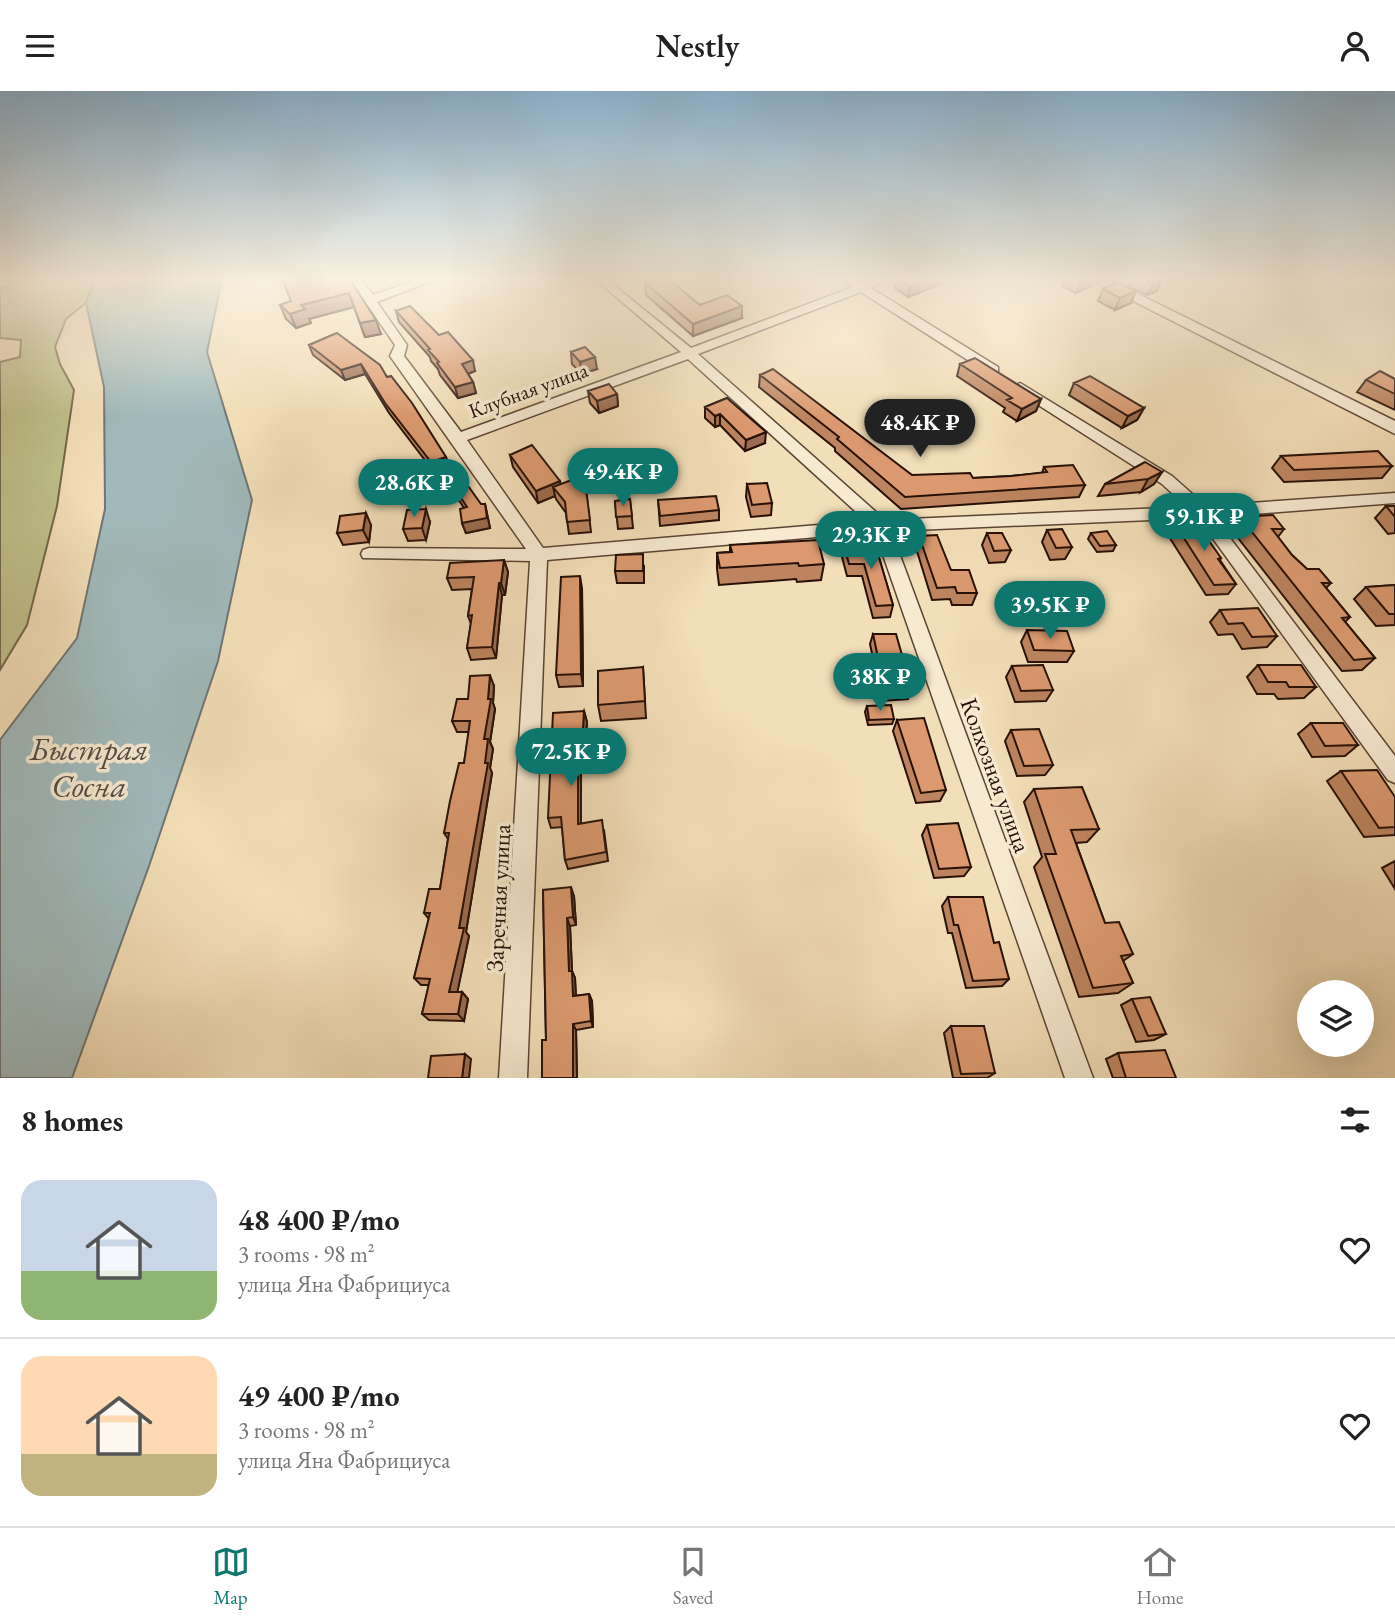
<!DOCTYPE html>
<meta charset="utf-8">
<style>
body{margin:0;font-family:"EB Garamond",serif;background:#f2f2f2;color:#222;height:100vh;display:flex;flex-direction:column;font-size:26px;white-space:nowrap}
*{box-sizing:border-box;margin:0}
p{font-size:23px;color:#767676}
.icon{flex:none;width:38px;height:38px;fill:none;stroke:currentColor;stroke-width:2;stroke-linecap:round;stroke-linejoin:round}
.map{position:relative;height:987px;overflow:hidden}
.sheet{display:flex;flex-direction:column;background:#fff;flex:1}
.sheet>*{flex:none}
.tools{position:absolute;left:1297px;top:889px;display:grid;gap:14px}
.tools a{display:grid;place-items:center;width:77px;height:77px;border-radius:50%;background:#fff;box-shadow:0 7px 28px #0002;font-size:35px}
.price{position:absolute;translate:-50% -60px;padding:0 16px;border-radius:24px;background:#0f766e;color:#fff;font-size:23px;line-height:46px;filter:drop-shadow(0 2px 4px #0008)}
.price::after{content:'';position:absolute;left:50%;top:42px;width:21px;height:16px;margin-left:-10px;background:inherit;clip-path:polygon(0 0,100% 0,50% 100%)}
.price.selected{background:#222;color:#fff}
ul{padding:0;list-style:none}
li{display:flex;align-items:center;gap:21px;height:175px;padding:0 21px}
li+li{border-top:2px solid #e0e0e0}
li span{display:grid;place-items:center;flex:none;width:196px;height:140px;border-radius:21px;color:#555}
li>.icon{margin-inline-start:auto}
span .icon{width:84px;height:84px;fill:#fffc;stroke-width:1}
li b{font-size:30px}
h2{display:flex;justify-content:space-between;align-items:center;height:84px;padding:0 21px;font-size:30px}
header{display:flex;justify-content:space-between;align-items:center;height:91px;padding:0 21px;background:#fff;font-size:32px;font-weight:600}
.tabs{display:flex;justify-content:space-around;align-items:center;height:98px;border-top:2px solid #e0e0e0;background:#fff;font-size:19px;color:#767676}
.tabs a{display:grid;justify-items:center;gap:4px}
.tabs .selected{color:#0f766e}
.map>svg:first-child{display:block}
.green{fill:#bfc08b;stroke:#73684a;stroke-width:2}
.water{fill:#a0b9ba;stroke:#707573;stroke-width:2}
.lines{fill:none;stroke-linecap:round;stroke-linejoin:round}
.minor-casing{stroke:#5a4434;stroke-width:3}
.tertiary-casing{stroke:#5a4434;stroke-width:3}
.minor{fill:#f7ead1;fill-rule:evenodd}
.tertiary{fill:#f7ead1;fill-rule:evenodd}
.wall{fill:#bd845f;stroke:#271008;stroke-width:2}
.shaded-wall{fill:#9a6b4e;stroke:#271008;stroke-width:2}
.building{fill:#dc996f;stroke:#271008;stroke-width:2}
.labels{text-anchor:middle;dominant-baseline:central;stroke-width:7;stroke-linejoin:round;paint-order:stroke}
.far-street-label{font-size:21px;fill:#271008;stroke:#f7ead1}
.street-label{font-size:24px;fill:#271008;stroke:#f7ead1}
.near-water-label{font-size:32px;font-style:italic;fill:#514b46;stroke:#f7ead1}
</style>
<header><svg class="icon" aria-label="menu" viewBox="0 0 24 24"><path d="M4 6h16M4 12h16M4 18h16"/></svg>Nestly<svg class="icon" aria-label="person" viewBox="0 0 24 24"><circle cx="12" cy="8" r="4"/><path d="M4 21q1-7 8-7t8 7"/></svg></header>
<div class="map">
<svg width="1395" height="987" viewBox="0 0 1395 987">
<rect width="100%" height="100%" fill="#f2deb8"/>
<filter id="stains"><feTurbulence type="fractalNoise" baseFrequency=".00286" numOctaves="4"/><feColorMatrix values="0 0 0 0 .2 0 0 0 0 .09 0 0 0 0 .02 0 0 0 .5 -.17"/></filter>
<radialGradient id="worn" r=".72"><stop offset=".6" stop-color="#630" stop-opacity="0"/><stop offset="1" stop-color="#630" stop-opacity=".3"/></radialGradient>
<path class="green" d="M7 187H95L86 212 66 228 55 256 60 273 74 299 57 415 27 534 0 579V271L20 266 21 249 0 247V198L8 195 11 189Z"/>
<path class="water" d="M95 187H222L207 261 252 409 218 570 149 775 72 987H0V649L77 547 105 418 104 296 86 212Z"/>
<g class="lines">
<defs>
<path id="minor" d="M349 187H360L373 204 421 187H435L434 189 377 211 407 254 404 265 461 341 681 261 594 187H605L691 257 853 196 842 187H854L863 192 877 187H891L871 197 998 276V282H988L861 201 698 263 885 429 1187 416 1162 393 1015 299 1013 296 1020 292 1172 385 1206 415 1395 402V412L1214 426 1395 665V692L1388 689 1198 427 891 440 1093 987H1065L875 441 547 469 527 987H499L530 470 363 467 361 463 363 459 369 457 526 458 390 265 395 254ZM688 268 866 430 543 457 467 349Z"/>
<path id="tertiary" d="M1088 187H1106L1395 330V343Z"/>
</defs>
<use href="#minor" class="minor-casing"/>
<use href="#tertiary" class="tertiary-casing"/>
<use href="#minor" class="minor"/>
<use href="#tertiary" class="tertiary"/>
</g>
<path class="wall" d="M328 187 381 243 365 246 354 216 309 228 311 232 296 237 286 228 280 214 291 210 315 190Z
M897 187 940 193 908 206 895 197Z
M1065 187H1094L1091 195 1076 202 1062 195Z
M1132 187H1162L1157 200 1147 204 1128 195Z
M645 192 700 214 742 227 693 245 646 204Z
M1103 198 1131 212 1115 219 1098 210Z
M396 220 475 280 468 283 473 291 476 302 458 307 440 284 438 278 431 270 430 266 399 231Z
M337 242 387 286 450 376 434 381 389 322 365 283 345 289 313 264 309 254Z
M571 261 597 278 582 283 572 273Z
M960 273 1041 308 1036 320 1017 330 1003 321 1005 317 957 285Z
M760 284 912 384 973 387 1011 385 1042 382 1044 376 1085 394 1079 406 901 418 835 360V357L759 296Z
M1395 288V319L1357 301 1366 289Z
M1074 292 1144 317 1137 329 1122 337 1069 304Z
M588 300 617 303 618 315 599 322 590 312Z
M727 307 765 352 745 360 720 334 715 336 705 327V316Z
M510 364 561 393 586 398 591 441 569 443 566 422 556 408 555 405 538 412 513 376Z
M1281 365 1392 375 1382 387 1284 391 1272 377Z
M1162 381 1154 393 1141 401 1098 405 1105 393Z
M449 389 481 413H485L490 437 466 442 462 432 464 417 452 399Z
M747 393 772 412 771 424 751 426 746 406Z
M630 408 633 437 618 438 615 410Z
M658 409 719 419V429L660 435Z
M1386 415H1395V442L1388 443 1375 427Z
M1240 426 1284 438 1278 446 1292 464 1307 478 1331 492 1326 497 1350 526 1345 531 1375 567 1362 579 1342 580 1231 438Z
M1173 430 1221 467 1220 469 1236 493 1228 503 1206 504 1166 441Z
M430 431 426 449 408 450 403 438Z
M371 434 369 451 343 454 337 442Z
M1047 439 1072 456 1065 468 1050 469 1042 451Z
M987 442 1011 459 1005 471 989 472 982 454Z
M1091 442 1116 454 1113 460 1097 461 1088 448Z
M919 445 951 479 977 502 972 514H952L950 508 932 509 916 457Z
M875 453 893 514 890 526 873 527 862 485H847L842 466 844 454Z
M730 454 824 473 821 489 797 491 796 488 719 494 717 478V462L730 461Z
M504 469 508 481 505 504H502L496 567 471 569 467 557 471 533 468 525 472 498 452 499 447 487Z
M644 475V492H617L615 480Z
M1395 494V534L1376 535 1354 508 1366 496Z
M582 497 583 595 559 596 556 584Z
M1220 519 1277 545 1267 556 1242 558 1233 543 1218 544 1210 531Z
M1027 539 1074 560 1067 571H1028L1021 551Z
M873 543 912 599 908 608 882 610 870 553Z
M1258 574 1316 596 1304 607 1278 608 1274 603H1257L1247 586Z
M1012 575 1053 599 1046 610 1015 611 1006 586Z
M643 576 646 627 601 630 598 614Z
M494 595 493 612 495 618 490 651 493 658 490 677 492 682 466 841 469 845 457 901H462L468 908 464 930 429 929 422 923 429 894H421L414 887 429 828 424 822 440 798 448 748 444 742 464 672 469 641H457L452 630 468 608Z
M867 615 894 628 892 633 868 634 865 621Z
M584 620 587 631 583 682H581V733L604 739 608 770 568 778 565 769 562 736 551 737 548 727Z
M897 629 946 699 940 710 916 712 893 640Z
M1311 632 1358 654 1345 665 1312 666 1298 643Z
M1011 639 1053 674 1045 684 1017 685 1005 650Z
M1341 680 1395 706V744L1364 746 1327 690Z
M1034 698 1099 738 1087 751 1076 752 1105 832 1133 863 1123 870 1133 892 1118 902 1079 906 1034 776 1042 766 1024 711Z
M927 734 971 776 964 785 934 787 922 744Z
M1395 770V798L1382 777Z
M543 799 574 805 576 834 570 835 572 880 575 887 576 905 589 903 592 910 593 936 576 939 577 987 546 949Z
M948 806 994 852 1009 888 1002 895 966 897 952 842H948L942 815Z
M1132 908 1166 943 1154 949 1136 951 1121 914Z
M951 935 995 982 987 987H953L944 942Z
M1118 962 1176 987H1113L1106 968Z"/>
<path class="shaded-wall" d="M934 187H942L940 193 908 206 910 196Z
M1089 187H1094L1091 195 1076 202 1081 191Z
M1162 188 1157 200 1147 204 1153 193Z
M1136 200 1131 212 1115 219 1120 207Z
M349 202 354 216 309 228 311 232 296 237 290 223 301 214Z
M742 215V227L693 245V233Z
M376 229 381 243 365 246 360 232Z
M595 266 597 278 582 283 580 271Z
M473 269 475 280 465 284 462 273Z
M361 273 365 283 345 289 341 279Z
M473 291 476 302 458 307 455 296Z
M617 303 618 315 599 322 597 310Z
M1041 308 1036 320 1017 330 1022 318Z
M1144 317 1137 329 1122 337 1128 325Z
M720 323V334L715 336V325Z
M766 341 765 352 745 360 746 349Z
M446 366 450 376 434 381 431 371Z
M1162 381 1154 393 1141 401 1148 388Z
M560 390 562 402 553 396 555 405 538 412 536 400Z
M485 413 490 437 466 442 462 432Z
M426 418 430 431 426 449 422 437Z
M366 422 371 434 369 451 363 439Z
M504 469 508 481 505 504 501 492Z
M580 485 582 497 583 595 581 583Z
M499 492 502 504 496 567 492 556Z
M490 584 494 595 493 612 495 618 490 651 493 658 490 677 492 682 466 841 469 845 456 908 449 901 485 672 484 648Z
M584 620 587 631 583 682 581 672Z
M578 672 581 682V743L578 733Z
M571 796 574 805 576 834 573 826Z
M567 827 570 835 572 880 575 887 576 912 573 905 569 880Z
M462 901 468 908 464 930 458 923Z
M589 903 592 910 593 936 591 930Z
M573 933 576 939 577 987H573Z
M465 963 471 968 469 987H462Z"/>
<path class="building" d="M282 187H314L315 190 328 187H349L376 229 360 232 349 202 301 214 305 218 290 223 280 214 291 210Z
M663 187H667L700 214 727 204 742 215 693 233 645 192Z
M897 187H934L910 196Z
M1072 187H1089L1081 191Z
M1139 187H1162V188L1153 193Z
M1118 191 1136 200 1120 207 1103 198Z
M410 215 439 244 448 241 473 269 462 273 473 291 455 296 437 272 439 271 428 259 430 258 396 220Z
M337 242 380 274 387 286 391 285 412 312 446 366 431 371 385 312 361 273 341 279 309 254Z
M585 256 595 266 580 271 571 261Z
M975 267 1041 308 1022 318 1007 309 1012 307 960 273Z
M773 278 912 384 970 382 973 387 1011 385 1047 381 1044 376 1073 374 1085 394 905 406 837 348 839 346 760 284Z
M1380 280 1395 288V303L1366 289Z
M1090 285 1144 317 1128 325 1074 292Z
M609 293 617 303 597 310 588 300Z
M727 307 766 341 746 349 720 323 715 325 705 316Z
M532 354 560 390 536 400 510 364Z
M1378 360 1392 375 1294 379 1281 365Z
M1145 371 1162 381 1148 388 1105 393Z
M461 385 481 413H485L487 427 462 432 460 418 467 416 449 389Z
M577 387 586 398 590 429 567 431 565 411 553 396Z
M767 392 772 412 752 414 747 393Z
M716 405 719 419 660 425 658 409Z
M630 408 632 425 616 426 615 410Z
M1386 415H1395V426Z
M426 418 422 437 403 438 407 419Z
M366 422 363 439 337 442 340 425Z
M1273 424 1284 438H1272L1292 464 1307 478H1319L1331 492H1322L1350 526 1342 527 1375 567 1354 569 1240 426Z
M1173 430H1195L1221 467 1218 468 1236 493 1214 494Z
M1062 438 1072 456 1056 457 1047 439Z
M1107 440 1116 454 1100 455 1091 442Z
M987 442H1002L1011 459 994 460Z
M937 444 951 479H969L977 502H957L955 496 937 497 919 445Z
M818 449 824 473 799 475 798 472 720 477 717 462 732 461 730 454Z
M875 453 893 514 876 515 864 473H849L844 454Z
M643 463V480H615L616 464Z
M504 469 501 492H499L492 556 467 557 472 524 468 525 474 486 447 487 450 472Z
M580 485 581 583 556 584 561 486Z
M1395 494V523H1389L1366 496Z
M1258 517 1277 545 1252 546 1243 532 1228 533 1220 519Z
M1027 539 1067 540 1074 560 1034 559Z
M873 543H896L912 599 885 600Z
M1043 574 1053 599 1021 600 1012 575Z
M1258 574H1301L1316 596H1289L1286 591H1268Z
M643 576 645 610 598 614V580Z
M490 584 488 608H491L484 648H488L485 672H488L459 837H464L449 901H462L458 923H422L430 888 414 887 430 822H424L429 798H440L449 742H444L450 710 459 672H464L470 630H452L457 608H468L470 585Z
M891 614 894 628 869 629 867 615Z
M584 620 581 672H578V733L602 729 606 761 565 769 561 726 548 727 553 622Z
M924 627 946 699 921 702 897 629Z
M1311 632H1343L1358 654 1325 655Z
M1039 638 1053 674 1024 675 1011 639Z
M1377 679 1395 706V736L1379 737 1341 680Z
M1082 696 1099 738 1071 739 1105 832 1119 831 1133 863 1121 865 1133 892 1093 897 1045 763H1056L1034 698Z
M958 732 971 776 939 778 927 734Z
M571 796 573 826 567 827 569 880H572L573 905 589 903 591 930 573 933V987H542V949H546L543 799Z
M948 806H983L994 852 999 851 1009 888 973 890 958 834H954Z
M1150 906 1166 943 1148 945 1132 908Z
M951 935H984L995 982 961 983Z
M1165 959 1176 987H1126L1118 962Z
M465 963 462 987H428L431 965Z"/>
<linearGradient id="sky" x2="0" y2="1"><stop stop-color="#8bb6d6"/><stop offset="0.58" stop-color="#f9f0df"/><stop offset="1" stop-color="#f9f0df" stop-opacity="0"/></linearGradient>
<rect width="1395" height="325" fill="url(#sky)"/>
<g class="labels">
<g class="far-street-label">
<text transform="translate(528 299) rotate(-20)">Клубная улица</text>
</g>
<g class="street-label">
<text transform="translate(996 684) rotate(70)">Колхозная улица</text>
<text transform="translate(498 807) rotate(-87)">Заречная улица</text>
</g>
<g class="near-water-label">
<text x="89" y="658">Быстрая<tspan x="89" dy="37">Сосна</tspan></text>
</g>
</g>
<rect width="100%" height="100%" filter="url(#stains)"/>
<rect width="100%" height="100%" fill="url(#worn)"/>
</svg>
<div class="tools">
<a><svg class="icon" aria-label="layers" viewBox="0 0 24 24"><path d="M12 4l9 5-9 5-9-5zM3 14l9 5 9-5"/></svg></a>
</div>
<b class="price selected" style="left:920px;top:368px">48.4K ₽</b>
<b class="price" style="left:623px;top:417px">49.4K ₽</b>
<b class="price" style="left:414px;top:428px">28.6K ₽</b>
<b class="price" style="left:1204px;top:462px">59.1K ₽</b>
<b class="price" style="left:871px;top:480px">29.3K ₽</b>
<b class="price" style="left:1050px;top:550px">39.5K ₽</b>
<b class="price" style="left:880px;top:622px">38K ₽</b>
<b class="price" style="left:571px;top:697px">72.5K ₽</b>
</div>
<section class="sheet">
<h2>8 homes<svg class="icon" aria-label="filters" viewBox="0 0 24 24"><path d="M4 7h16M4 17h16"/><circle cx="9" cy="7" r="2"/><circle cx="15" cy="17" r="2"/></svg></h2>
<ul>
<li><span style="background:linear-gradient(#c9d6e8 65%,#8fb573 0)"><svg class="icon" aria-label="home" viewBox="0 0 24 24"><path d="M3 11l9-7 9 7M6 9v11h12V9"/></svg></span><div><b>48 400 ₽/mo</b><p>3 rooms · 98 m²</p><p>улица Яна Фабрициуса</p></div><svg class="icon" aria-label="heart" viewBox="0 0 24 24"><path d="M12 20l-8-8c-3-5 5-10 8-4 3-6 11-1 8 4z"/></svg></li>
<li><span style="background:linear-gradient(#ffd9b3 70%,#c2b280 0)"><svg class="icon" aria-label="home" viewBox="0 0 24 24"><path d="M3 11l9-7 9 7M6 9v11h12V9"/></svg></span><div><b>49 400 ₽/mo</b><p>3 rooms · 98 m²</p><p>улица Яна Фабрициуса</p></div><svg class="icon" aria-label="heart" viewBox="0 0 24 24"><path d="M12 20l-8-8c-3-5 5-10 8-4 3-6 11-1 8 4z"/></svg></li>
</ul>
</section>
<nav class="tabs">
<a class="selected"><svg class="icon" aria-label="map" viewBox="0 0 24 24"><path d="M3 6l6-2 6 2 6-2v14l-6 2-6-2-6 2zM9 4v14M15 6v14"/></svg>Map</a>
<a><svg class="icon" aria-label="saved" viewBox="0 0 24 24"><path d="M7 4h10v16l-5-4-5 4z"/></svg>Saved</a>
<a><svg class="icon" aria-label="home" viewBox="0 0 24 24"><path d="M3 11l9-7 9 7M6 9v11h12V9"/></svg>Home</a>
</nav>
